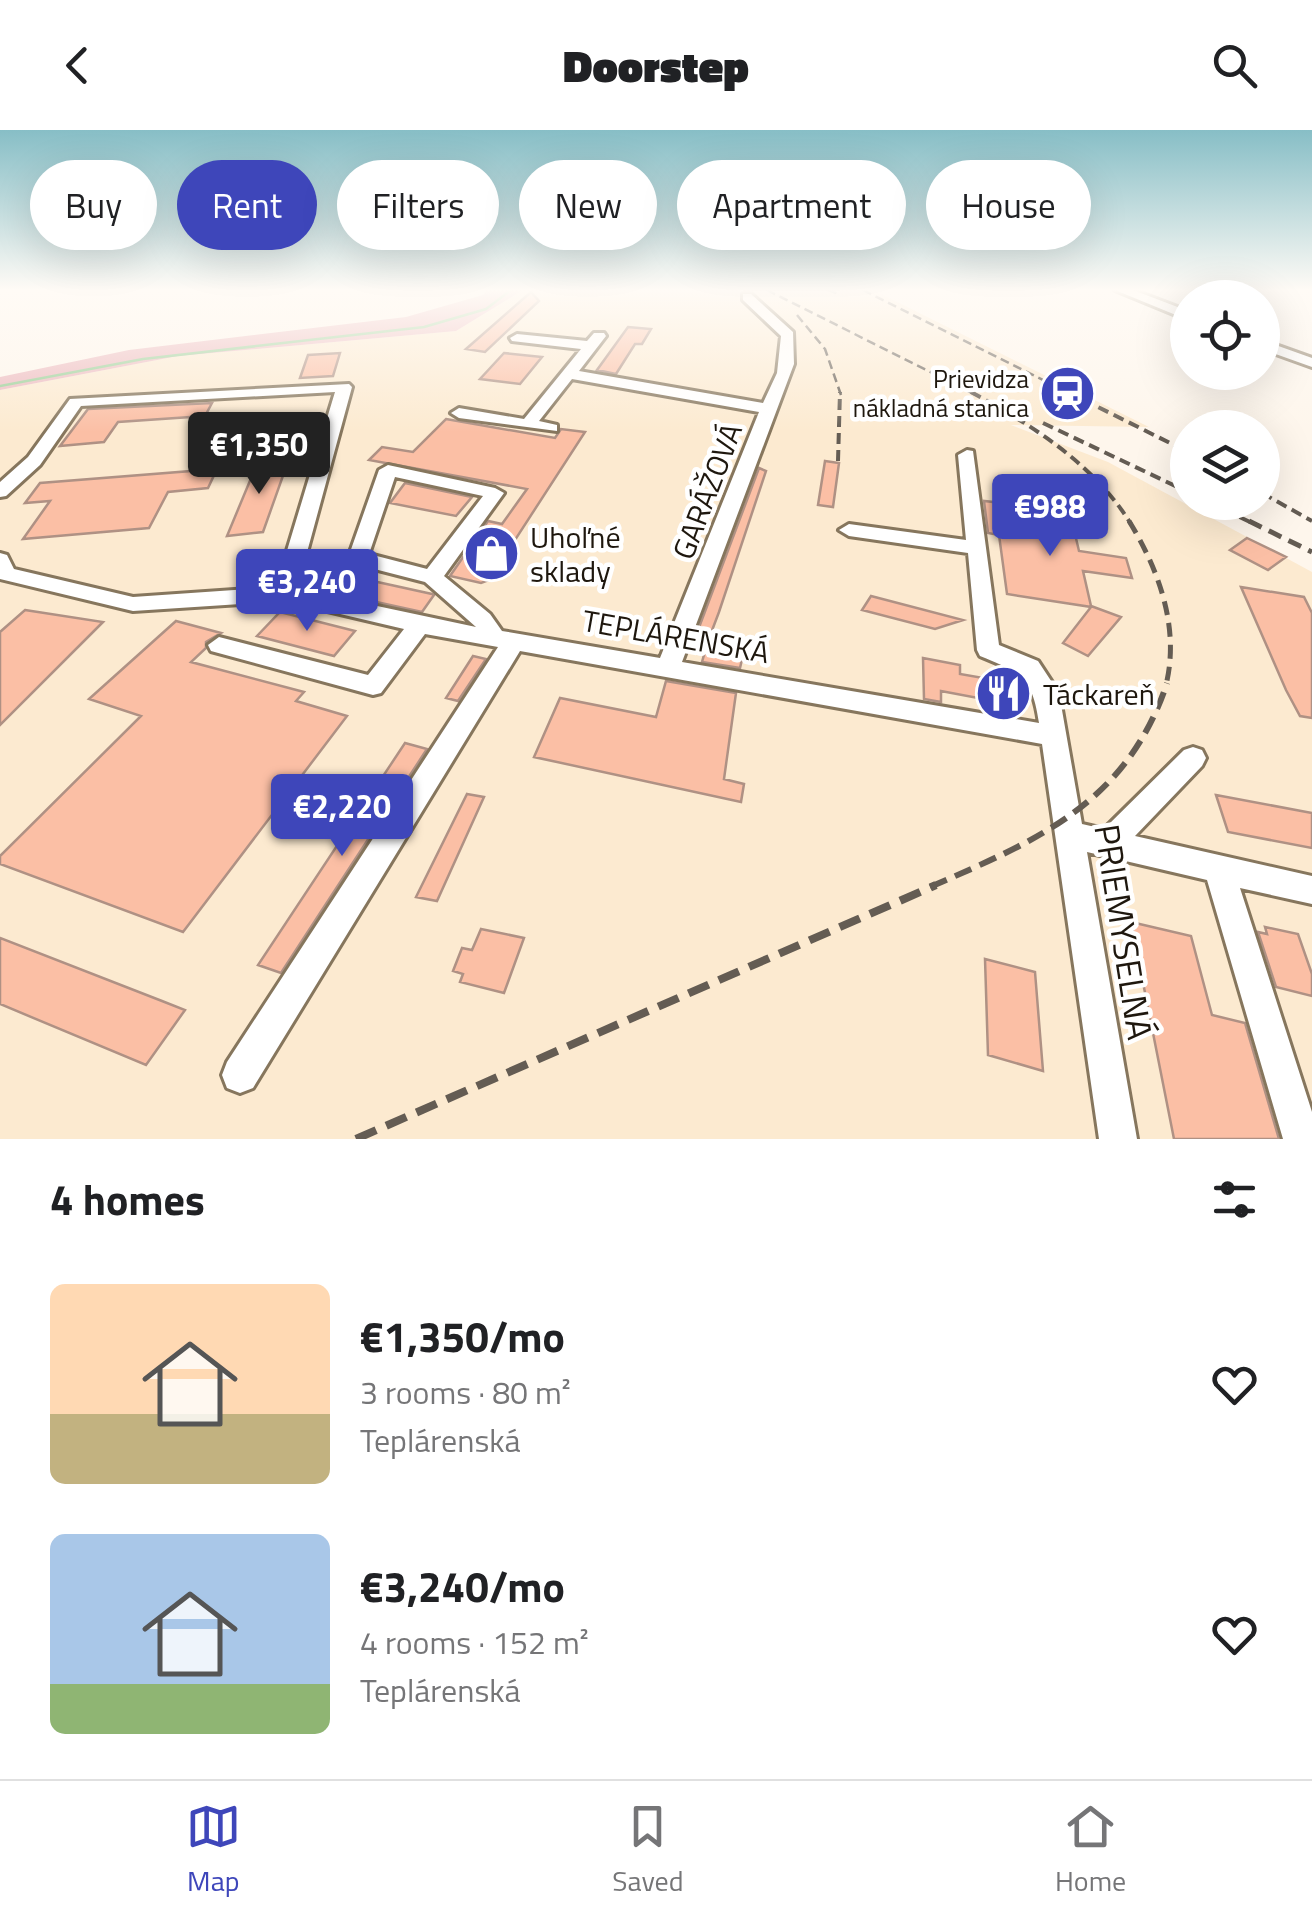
<!DOCTYPE html>
<meta charset="utf-8">
<style>
body{margin:0;font-family:"Titillium Web",sans-serif;background:#f6f6f6;color:#202124;height:100vh;display:flex;flex-direction:column;font-size:38px;white-space:nowrap}
*{box-sizing:border-box;margin:0}
p{font-size:32px;color:#757577}
.icon{flex:none;width:55px;height:55px;fill:none;stroke:currentColor;stroke-width:2;stroke-linecap:round;stroke-linejoin:round}
.map{position:relative;height:1009px;overflow:hidden}
.drawer{display:flex;flex-direction:column;background:#fff;flex:1}
.drawer>*{flex:none}
.hud{position:absolute;left:30px;top:30px;width:1252px;height:90px;display:flex;gap:20px}
.tools{position:absolute;left:1170px;top:150px;display:grid;gap:20px}
.tools a{display:grid;place-items:center;width:110px;height:110px;border-radius:50%;background:#fff;box-shadow:0 10px 40px #0002;font-size:50px}
.price{position:absolute;translate:-50% -85px;padding:0 22px;border-radius:10px;background:#3e46ba;color:#fff;font-size:32px;line-height:65px;filter:drop-shadow(0 2px 5px #0008)}
.price::after{content:'';position:absolute;left:50%;top:60px;width:30px;height:22px;margin-left:-15px;background:inherit;clip-path:polygon(0 0,100% 0,50% 100%)}
.price.active{background:#222;color:#fff}
ul{padding:0;list-style:none}
li{display:flex;align-items:center;gap:30px;height:250px;padding:0 50px}
li span{display:grid;place-items:center;flex:none;width:280px;height:200px;border-radius:15px;color:#555}
li>.icon{margin-inline-start:auto}
span .icon{width:120px;height:120px;fill:#fffc;stroke-width:1}
li b{font-size:42px}
h2{display:flex;justify-content:space-between;align-items:center;height:120px;padding:0 50px;font-size:42px}
.chip{padding:0 35px;border-radius:45px;background:#fff;box-shadow:0 10px 40px #0002;font-size:35px;line-height:90px}
.chip.active{background:#3e46ba;color:#fff}
header{display:flex;justify-content:space-between;align-items:center;height:130px;padding:0 50px;background:#fff;font-size:45px;font-weight:800}
.tab-bar{display:flex;justify-content:space-around;align-items:center;height:140px;border-top:2px solid #e0e0e0;background:#fff;font-size:28px;color:#757577}
.tab-bar a{display:grid;justify-items:center;gap:5px}
.tab-bar .active{color:#3e46ba}
.map>svg:first-child{display:block}
.built{fill:#fcead0}
.green{fill:#ecb9be}
.lines{fill:none;stroke-linecap:round;stroke-linejoin:round}
.stream{stroke:#97cd94;stroke-width:2.5}
.building{fill:#fbbfa5;stroke:#af9184;stroke-width:2.5}
.minor-casing{stroke:#86765d;stroke-width:6}
.minor{fill:#fff;fill-rule:evenodd}
.rail-far4{stroke:#645c53;stroke-width:2.5;stroke-dasharray:9 5;stroke-linecap:butt}
.rail-far3{stroke:#645c53;stroke-width:4;stroke-dasharray:11 6;stroke-linecap:butt}
.rail-far2{stroke:#645c53;stroke-width:5;stroke-dasharray:14 8;stroke-linecap:butt}
.rail-far1{stroke:#645c53;stroke-width:6;stroke-dasharray:18 9;stroke-linecap:butt}
.rail{stroke:#645c53;stroke-width:8;stroke-dasharray:22 11;stroke-linecap:butt}
.labels{text-anchor:middle;dominant-baseline:central;stroke-width:9;stroke-linejoin:round;paint-order:stroke}
.far-poi-label{font-size:25px;fill:#1e170e;stroke:#fff;text-anchor:end}
.street-label{font-size:30px;fill:#1e170e;stroke:#fff}
.poi-label{font-size:30px;fill:#1e170e;stroke:#fff;text-anchor:start}
.near-street-label{font-size:35px;fill:#1e170e;stroke:#fff}
</style>
<header><svg class="icon" aria-label="back" viewBox="0 0 24 24"><path d="M15 5l-7 7 7 7"/></svg>Doorstep<svg class="icon" aria-label="search" viewBox="0 0 24 24"><circle cx="10" cy="10" r="6"/><path d="M15 15l6 6"/></svg></header>
<div class="map">
<svg width="1312" height="1009" viewBox="0 0 1312 1009">
<rect width="100%" height="100%" fill="#fef6ec"/>
<path class="built" d="M523 160H873L1149 297 1011 295 1108 332 1312 442V1009H0V260L178 226 456 201Z"/>
<path class="green" d="M487 160H523L456 201 178 226 0 260V247L129 220 406 187 483 165Z"/>
<g class="lines">
<path class="stream" d="M0 256 143 229 424 197 486 179 511 160"/>
</g>
<path class="building" d="M531 162 539 171 485 222 466 219Z
M628 197 651 199 642 214H635L616 244 597 240Z
M340 223 333 246 300 248 308 225Z
M504 223 542 227 520 254 480 249Z
M212 273 205 286 118 292 104 312 60 316 88 279Z
M446 289 555 308 561 299 585 302 489 450 481 453 450 446 488 391 502 394 527 359 369 330 382 317 413 322Z
M290 326 263 402 227 406 259 329Z
M825 331 839 333 833 377 818 375Z
M759 338 766 341 719 482 708 511 695 508Z
M217 339 208 358 168 362 149 398 23 409 50 371 25 373 40 353Z
M405 353 472 367 456 386 390 373Z
M1001 356 1056 363 1060 382 1070 383 1079 421 1126 428 1132 448 1083 441 1091 476 1121 487 1088 526 1063 513 1091 477 1007 464 999 405 988 403 984 371 1003 373Z
M1247 408 1286 427 1268 440 1230 420Z
M341 444 432 464 434 465 422 482 326 461Z
M1241 457 1304 467 1312 483V588L1300 586 1286 560Z
M871 466 963 490 935 499 862 480Z
M25 480 103 492 0 595V502Z
M280 482 355 501 334 526 257 506Z
M176 491 221 503 206 512V518L191 532 304 562 296 571 347 586 183 802 0 734V726L141 586 89 569Z
M706 518 743 525 740 538 702 532Z
M473 526 486 529 458 571 446 568Z
M923 528 960 535V544L1012 553 1015 575 941 561V572L924 569Z
M666 551 736 563 724 649 744 654 741 672 534 627 560 568 656 587Z
M405 613 427 619 281 843 258 835Z
M467 664 484 667 437 771 416 767Z
M1216 665 1312 683V718L1228 702Z
M1131 792 1191 806 1212 885 1245 893 1279 1009H1174Z
M1265 797 1298 804 1312 844V866L1276 857 1258 802 1267 804Z
M481 799 524 808 504 863 460 852 463 844 453 841 462 818 472 820Z
M0 808 162 871 185 880 146 935 0 874Z
M985 829 1035 842 1043 941 988 925Z"/>
<g class="lines">
<defs>
<path id="minor" d="M1115 160H1133L1188 181V190Z
M743 164H751L793 202 794 234 682 532 1039 593C1032 546 1021 543 980 526L977 520 968 423 849 406 839 400 849 394 966 410 958 325 967 320 973 321 999 515 1038 531 1059 563 1082 694 1104 699 1184 620 1193 617 1202 620 1206 628 1202 636 1135 706 1312 746V774L1240 758 1312 982V1009H1283L1207 750 1087 722 1137 1009H1099L1042 614 520 521 253 958 240 963 227 958 222 945 227 932 498 517 425 504 381 563 373 565 211 521 208 515 219 507 368 545 404 499 285 471 133 481 0 449V423L7 425 14 439 133 467 276 457 335 262 81 276 40 335 6 366 0 367V352L28 327 70 269 349 254 352 257 297 459 476 497 425 452 351 433 348 428 379 340 388 335 495 358 504 363 444 446 490 484 502 501 660 528 759 282 572 249 539 291 557 295V301L459 288 451 283 459 278 524 289 581 219 512 211 510 208 517 204 587 211 594 203H604L606 206 579 241 763 273 777 243 781 206 743 170ZM395 347 483 366 427 439 369 424Z
M1262 210 1312 228V237L1262 219Z"/>
</defs>
<use href="#minor" class="minor-casing"/>
<use href="#minor" class="minor"/>
<path class="rail-far4" d="M767 160 976 265
M828 160 839 164
M863 160 1073 265
M797 185 825 219 841 265"/>
<path class="rail-far3" d="M971 262C1032 295 1094 334 1131 394
M1068 262 1188 322
M1043 293 1188 362
M838 331 840 262
M1262 363 1312 391
M1209 372 1254 394"/>
<path class="rail-far2" d="M1129 391C1159 440 1180 498 1166 555
M1249 391 1312 422"/>
<path class="rail-far1" d="M930 757C1038 710 1127 673 1167 553"/>
<path class="rail" d="M356 1009 936 755"/>
</g>
<linearGradient id="sky" x2="0" y2="1"><stop stop-color="#87bec6"/><stop offset="0.53" stop-color="#fffbf6"/><stop offset="1" stop-color="#fffbf6" stop-opacity="0"/></linearGradient>
<rect width="1312" height="302" fill="url(#sky)"/>
<defs>
<symbol id="station-disc" viewBox="-11 -11 22 22"><circle r="9.5" fill="#3e46ba" stroke="#fff"/><path d="M-3-6H3Q5-6 5-4V2Q5 4 3 4L4.5 6H3L1.5 4h-3L-3 6H-4.5L-3 4Q-5 4-5 2V-4Q-5-6-3-6ZM-3.5-4v3h7v-3ZM-3.5 1v1.5H-2V1ZM2 1v1.5H3.5V1Z" fill="#fff"/></symbol>
<symbol id="shop-disc" viewBox="-11 -11 22 22"><circle r="9.5" fill="#3e46ba" stroke="#fff"/><path d="M-5-2.5h2.3a2.7 3.5 0 0 1 5.4 0H5L5.5 6h-11ZM-1.5-2.5h3a1.5 2.3 0 0 0-3 0Z" fill="#fff"/></symbol>
<symbol id="restaurant-disc" viewBox="-11 -11 22 22"><circle r="9.5" fill="#3e46ba" stroke="#fff"/><path d="M-5-6h1v4h1v-4h1v4h1v-4h1v5L-1.5 .5V6h-2V.5L-5-1ZM5-6V6H3V1.5H1.5Q1.5-4 5-6Z" fill="#fff"/></symbol>
</defs>
<g fill-rule="evenodd">
<use href="#station-disc" x="1036" y="232" width="63" height="63"/>
<use href="#shop-disc" x="460" y="392" width="63" height="63"/>
<use href="#restaurant-disc" x="972" y="532" width="63" height="63"/>
</g>
<g class="labels">
<g class="far-poi-label">
<text x="1029" y="249">Prievidza<tspan x="1029" dy="29">nákladná stanica</tspan></text>
</g>
<g class="street-label">
<text transform="translate(707 361) rotate(-69)">GARÁŽOVÁ</text>
<text transform="translate(676 506) rotate(10)">TEPLÁRENSKÁ</text>
</g>
<g class="poi-label">
<text x="530" y="407">Uhoľné<tspan x="530" dy="34">sklady</tspan></text>
<text x="1043" y="564">Táckareň</text>
</g>
<g class="near-street-label">
<text transform="translate(1124 802) rotate(81)">PRIEMYSELNÁ</text>
</g>
</g>
</svg>
<div class="tools">
<a><svg class="icon" aria-label="locate" viewBox="0 0 24 24"><circle cx="12" cy="12" r="6"/><path d="M12 2v4M12 18v4M2 12h4M18 12h4"/></svg></a>
<a><svg class="icon" aria-label="layers" viewBox="0 0 24 24"><path d="M12 4l9 5-9 5-9-5zM3 14l9 5 9-5"/></svg></a>
</div>
<b class="price active" style="left:259px;top:367px">€1,350</b>
<b class="price" style="left:1050px;top:429px">€988</b>
<b class="price" style="left:307px;top:504px">€3,240</b>
<b class="price" style="left:342px;top:729px">€2,220</b>
<div class="hud">
<a class="chip">Buy</a>
<a class="chip active">Rent</a>
<a class="chip">Filters</a>
<a class="chip">New</a>
<a class="chip">Apartment</a>
<a class="chip">House</a>
</div>
</div>
<section class="drawer">
<h2>4 homes<svg class="icon" aria-label="filters" viewBox="0 0 24 24"><path d="M4 7h16M4 17h16"/><circle cx="9" cy="7" r="2"/><circle cx="15" cy="17" r="2"/></svg></h2>
<ul>
<li><span style="background:linear-gradient(#ffd9b3 65%,#c2b280 0)"><svg class="icon" aria-label="home" viewBox="0 0 24 24"><path d="M3 11l9-7 9 7M6 9v11h12V9"/></svg></span><div><b>€1,350/mo</b><p>3 rooms · 80 m²</p><p>Teplárenská</p></div><svg class="icon" aria-label="heart" viewBox="0 0 24 24"><path d="M12 20l-8-8c-3-5 5-10 8-4 3-6 11-1 8 4z"/></svg></li>
<li><span style="background:linear-gradient(#a9c7e8 75%,#8fb573 0)"><svg class="icon" aria-label="home" viewBox="0 0 24 24"><path d="M3 11l9-7 9 7M6 9v11h12V9"/></svg></span><div><b>€3,240/mo</b><p>4 rooms · 152 m²</p><p>Teplárenská</p></div><svg class="icon" aria-label="heart" viewBox="0 0 24 24"><path d="M12 20l-8-8c-3-5 5-10 8-4 3-6 11-1 8 4z"/></svg></li>
</ul>
</section>
<nav class="tab-bar">
<a class="active"><svg class="icon" aria-label="map" viewBox="0 0 24 24"><path d="M3 6l6-2 6 2 6-2v14l-6 2-6-2-6 2zM9 4v14M15 6v14"/></svg>Map</a>
<a><svg class="icon" aria-label="saved" viewBox="0 0 24 24"><path d="M7 4h10v16l-5-4-5 4z"/></svg>Saved</a>
<a><svg class="icon" aria-label="home" viewBox="0 0 24 24"><path d="M3 11l9-7 9 7M6 9v11h12V9"/></svg>Home</a>
</nav>
